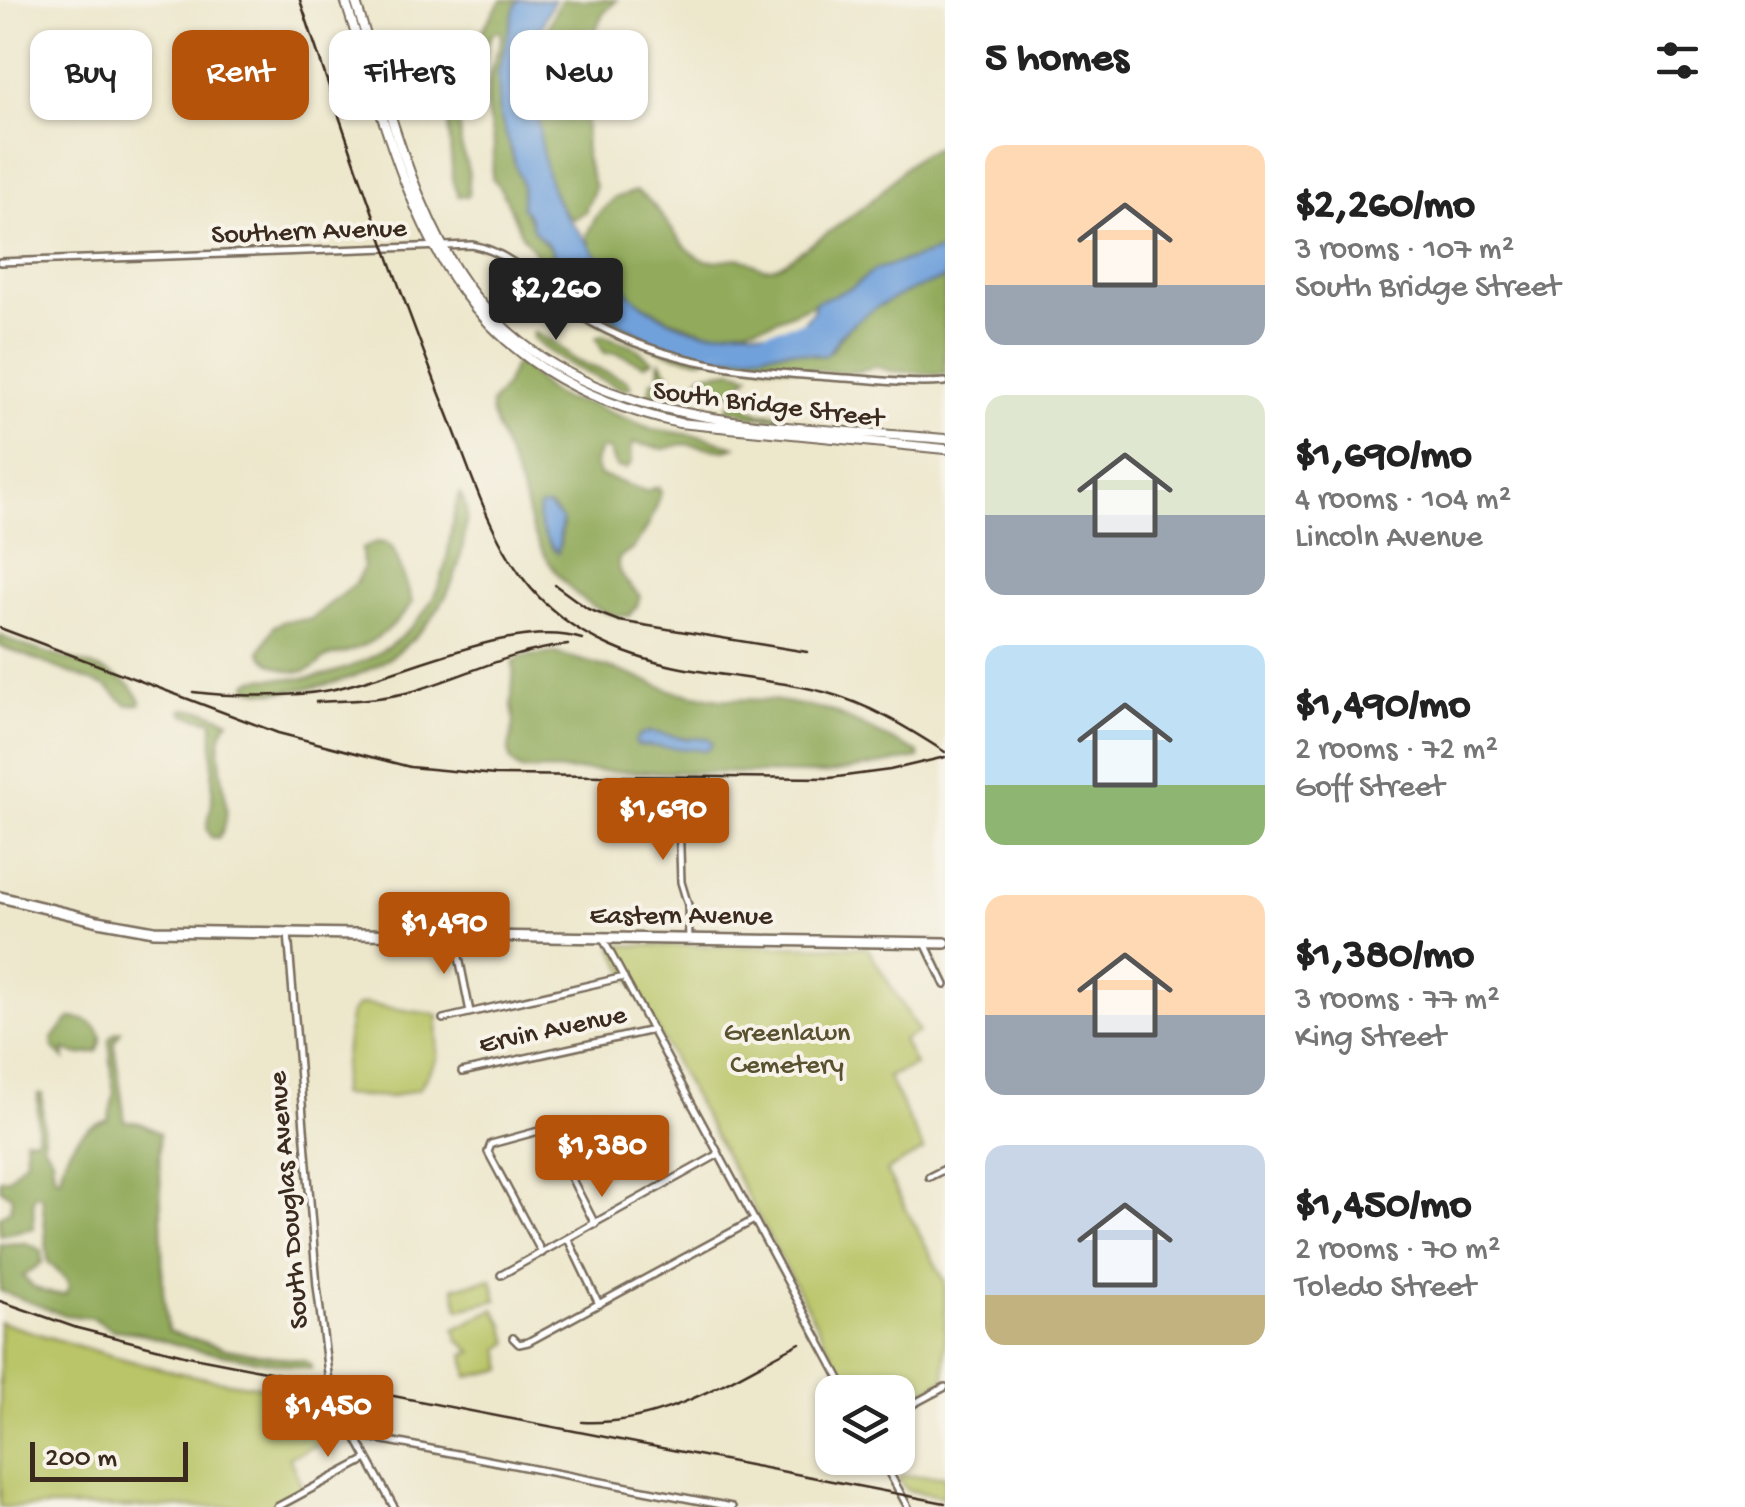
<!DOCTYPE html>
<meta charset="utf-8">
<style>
body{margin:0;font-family:"Gochi Hand",sans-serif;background:#f6f6f6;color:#222;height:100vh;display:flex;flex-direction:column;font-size:38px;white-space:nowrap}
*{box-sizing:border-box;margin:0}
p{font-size:32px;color:#767676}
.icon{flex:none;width:55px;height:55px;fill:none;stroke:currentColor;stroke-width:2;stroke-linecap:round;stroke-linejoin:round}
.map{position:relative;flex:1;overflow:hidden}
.panel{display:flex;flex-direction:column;background:#fff;width:800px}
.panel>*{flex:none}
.guide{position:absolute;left:30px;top:30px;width:765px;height:90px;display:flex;gap:20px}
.controls{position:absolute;left:815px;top:1375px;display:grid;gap:20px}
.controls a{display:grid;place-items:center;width:100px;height:100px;border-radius:20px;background:#fff;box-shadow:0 2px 8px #0004;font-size:50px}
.scale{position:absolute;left:30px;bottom:25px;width:158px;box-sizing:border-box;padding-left:10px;border:5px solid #3b2a1e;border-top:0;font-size:28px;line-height:35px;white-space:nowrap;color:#3b2a1e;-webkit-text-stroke:8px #f7f3e8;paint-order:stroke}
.price{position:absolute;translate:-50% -85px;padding:0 22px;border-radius:10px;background:#b45309;color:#fff;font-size:32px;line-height:65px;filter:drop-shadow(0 2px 5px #0008)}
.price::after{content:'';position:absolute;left:50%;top:60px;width:30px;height:22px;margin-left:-15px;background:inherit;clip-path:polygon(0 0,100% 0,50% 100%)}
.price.current{background:#222;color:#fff}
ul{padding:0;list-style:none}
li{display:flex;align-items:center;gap:30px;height:250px;padding:0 40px}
li span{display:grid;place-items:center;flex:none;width:280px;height:200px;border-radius:20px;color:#555}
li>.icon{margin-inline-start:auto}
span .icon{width:120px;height:120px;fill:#fffc;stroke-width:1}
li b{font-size:42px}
h2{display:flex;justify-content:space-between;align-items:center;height:120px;padding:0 40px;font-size:42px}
.tag{padding:0 35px;border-radius:20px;background:#fff;box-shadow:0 2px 8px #0004;font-size:35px;line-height:90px}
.tag.current{background:#b45309;color:#fff}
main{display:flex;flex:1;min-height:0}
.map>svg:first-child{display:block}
.green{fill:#b9c567;stroke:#7a7842;stroke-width:2.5}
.forest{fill:#92aa5c;stroke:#666a3d;stroke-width:2.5;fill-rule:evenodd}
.water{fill:#71a1db;stroke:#56667c;stroke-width:2.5}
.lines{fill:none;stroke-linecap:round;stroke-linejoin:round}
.river{stroke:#71a1db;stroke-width:10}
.street-casing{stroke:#796c5b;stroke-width:10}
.secondary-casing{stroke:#796c5b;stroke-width:12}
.primary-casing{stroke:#796c5b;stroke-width:14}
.street{stroke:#fff;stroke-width:5}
.secondary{stroke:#fff;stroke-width:8}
.primary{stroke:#fff;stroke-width:9}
.rail{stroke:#3b2a1e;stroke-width:2.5}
.labels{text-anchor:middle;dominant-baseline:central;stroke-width:8;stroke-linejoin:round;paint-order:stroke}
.street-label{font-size:28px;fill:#3b2a1e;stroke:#f7f3e8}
.park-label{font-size:28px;fill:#5a5130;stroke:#f7f3e8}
</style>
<main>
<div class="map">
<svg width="945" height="1507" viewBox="0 0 945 1507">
<rect width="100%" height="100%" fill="#f7f3e8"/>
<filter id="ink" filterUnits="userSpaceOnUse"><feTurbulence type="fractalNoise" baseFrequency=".01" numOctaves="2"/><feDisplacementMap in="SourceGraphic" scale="20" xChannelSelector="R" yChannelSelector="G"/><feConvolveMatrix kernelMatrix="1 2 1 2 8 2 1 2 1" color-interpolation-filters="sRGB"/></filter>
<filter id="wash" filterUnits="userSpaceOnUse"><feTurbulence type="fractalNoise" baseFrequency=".0048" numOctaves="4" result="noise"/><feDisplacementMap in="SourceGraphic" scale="40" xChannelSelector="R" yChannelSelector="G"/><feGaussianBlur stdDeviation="2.25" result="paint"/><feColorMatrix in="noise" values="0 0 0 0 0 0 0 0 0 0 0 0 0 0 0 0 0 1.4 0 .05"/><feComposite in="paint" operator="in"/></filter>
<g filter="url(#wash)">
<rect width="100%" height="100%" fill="#ede7cc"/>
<path class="green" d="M615 945 867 947 919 1032 903 1040 915 1065 888 1077 924 1150 886 1171 945 1282V1379L898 1404V1392H853L613 948Z
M365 1004 438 1015 437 1059 419 1089 390 1097 340 1095 350 1015 357 1006Z
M492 1279 497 1300 459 1309 454 1287Z
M494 1309 504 1325 509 1343 500 1349 504 1369 468 1377 464 1354 473 1352 458 1340 455 1329Z
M0 1322C90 1350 182 1380 277 1388V1403L337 1414 345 1433 289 1457 303 1489 269 1507H0Z
M903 1476H945V1497L907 1490 898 1479Z"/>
<path class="forest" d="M501 0H519L515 7 499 67 500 115 522 186V207L538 235 552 251 551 265 539 278 535 276C541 245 527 250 518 227 510 207 505 193 492 178L494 144 486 105 490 74 501 40 500 31 494 32 488 42 480 79 459 119 460 141 469 174 468 196H458L453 181 448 122 477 39Z
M561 0H617L603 14 582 58 579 96 586 124 585 157 595 187 585 212 573 219C540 200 534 101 537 65 539 49 553 14 561 0Z
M938 148 945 150V249L875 270 852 288 769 323 710 333 669 319 634 299 618 285 590 249 587 234 597 215 615 198 635 191C662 204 672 240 698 257 713 266 728 256 743 259 751 260 756 267 764 268 776 270 789 260 798 253 824 236 849 219 873 199 893 183 912 153 938 148Z
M945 278V375L890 371 876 366 857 372H833L720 360 731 354 804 350 815 356 832 351C852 311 904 292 945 278Z
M564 279 618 321 651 341 704 355 705 359C672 363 575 317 554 290L556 282Z
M534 332 555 343 576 361 627 380 631 387 623 389C591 375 558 362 533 338Z
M602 335 633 346 653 361 645 365 617 353H604L596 338Z
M660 361 671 376 664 386 672 396 663 402 654 400 649 391 652 381 659 380Z
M515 363 523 366 547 390 566 400 587 403 652 429 705 437 735 447 726 450 683 444 664 449 634 443 631 448 632 463 625 469 616 467 609 450 600 449 595 462 599 475 646 491 658 487 661 491C657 510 646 533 633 548 628 556 618 553 618 564 617 576 633 588 640 596L637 606 629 616C585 617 548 569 533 531 528 519 527 506 522 493 513 466 500 440 491 412V404L505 386ZM552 508 563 524 559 549 554 551 540 527Z
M733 370 750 375 738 386 756 390 762 398 749 402 747 407 759 413 783 414 786 418 749 416 738 410 728 411V406L740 397 721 386 706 391 693 390 702 374Z
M460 494C470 509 466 522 464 539 453 621 388 676 309 688 290 691 265 695 248 688L247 683C258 674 295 681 314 677 372 666 429 629 444 570 451 546 450 517 460 494Z
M376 542C382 543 388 542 392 547 395 550 411 597 412 603 397 624 375 643 350 651 343 654 334 654 327 657 317 661 325 660 316 666 298 679 271 668 260 652L274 626 285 621 311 619 356 583 363 568 362 549Z
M0 635C40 657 87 658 126 682 133 686 135 693 141 700L140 704 127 705 107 687 0 646Z
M555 653 620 671 676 692 720 699 773 700 829 710 919 753V758L825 774 521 770C499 758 514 738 514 720 514 714 512 709 512 704 511 690 515 677 513 663L520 657ZM651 732 688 739 708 738 686 749 641 734Z
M185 709 206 711 229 720C202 751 243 809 218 838L211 837 207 829 212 802 213 721 185 715 182 711Z
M70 1018C91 1018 109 1031 97 1052L79 1055 64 1050 65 1059 53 1048 52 1039Z
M121 1031 114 1043 125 1121 140 1123 159 1133 163 1291 168 1331 226 1349 305 1361 311 1365V1369L195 1350 139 1333 113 1330 92 1318 64 1315 0 1291V1244L26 1243 41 1250 42 1263 23 1276C31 1289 49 1295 65 1294L69 1287 67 1280 48 1262 42 1196 35 1195 33 1199 34 1228 0 1235V1216L10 1210 12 1197 0 1188V1179L8 1178 26 1159 25 1138 37 1139 38 1094H42L44 1146 52 1158 54 1175 60 1178C63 1151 80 1127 108 1120L114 1095 109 1040 114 1033Z
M592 1121 606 1124 588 1134 594 1150 591 1155 584 1151 576 1135 562 1132 580 1128Z"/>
<path class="water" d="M519 0H555C536 24 537 65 538 95 538 129 542 168 556 200 564 217 577 227 587 242 614 284 646 317 697 330 716 335 732 327 750 329 775 331 787 345 805 321 810 313 815 312 815 302L852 288 875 270 945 249V278C909 290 872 305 844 331 835 339 834 349 824 356L790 350 714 358 651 341 618 321 566 280 550 246 534 231 529 216 522 207V186L500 115 498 74 515 6Z
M548 506 562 520 558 553C547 543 534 522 540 507Z
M651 732 688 739 708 738 712 743 709 749 702 750 637 745 635 741 641 734Z"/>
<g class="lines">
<path class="river" d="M763 337 809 325"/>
</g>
</g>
<g filter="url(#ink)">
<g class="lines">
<defs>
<path id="street" d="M0 262 472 245C521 254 551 300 593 323 673 367 757 372 845 378 878 380 912 385 945 382
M678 785 681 882 688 905 689 940
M288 933 317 1286 330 1390 394 1507
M455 937 470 1012
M603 939 847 1392
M925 943 945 985
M443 1019 624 977
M462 1072 653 1030
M929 1177 945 1169
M568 1239 599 1304
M542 1253 488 1152 491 1144 546 1129 595 1224
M501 1275 719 1154
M513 1338 519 1344 528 1342 754 1220
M898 1412 945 1387
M356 1438 363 1436 732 1507
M881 1458 908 1507
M277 1507 367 1459"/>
<path id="secondary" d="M345 0C411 204 439 369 679 423L945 449
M355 0C381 81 402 168 441 243 540 437 760 422 945 439"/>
<path id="primary" d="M0 897 98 921 154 931 945 943"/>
</defs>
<use href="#street" class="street-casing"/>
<use href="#secondary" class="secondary-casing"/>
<use href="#primary" class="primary-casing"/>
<use href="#street" class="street"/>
<use href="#secondary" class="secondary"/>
<use href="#primary" class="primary"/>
<path class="rail" d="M300 0C346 139 393 276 447 412 469 467 487 529 522 577 545 608 576 631 610 646 677 677 754 674 824 692 869 704 906 727 945 752
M555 585 588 609 619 621 807 652
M0 628 278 733 410 767 495 775 830 778 890 770 945 757
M193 692C232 697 292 697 330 690 400 676 515 617 582 639
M316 702C347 701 379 700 410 692 463 677 512 650 568 645
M0 1301 77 1328 188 1356 945 1503
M582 1422C663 1426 730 1379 800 1343"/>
</g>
</g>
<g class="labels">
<g class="street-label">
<text transform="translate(309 233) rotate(-2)">Southern Avenue</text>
<text transform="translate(768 406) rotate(7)">South Bridge Street</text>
<text x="681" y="917">Eastern Avenue</text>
<text transform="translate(553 1031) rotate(-12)">Ervin Avenue</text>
<text transform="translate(290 1200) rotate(-95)">South Douglas Avenue</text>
</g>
<g class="park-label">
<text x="787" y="1034">Greenlawn<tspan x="787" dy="32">Cemetery</tspan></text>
</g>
</g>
</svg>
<div class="controls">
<a><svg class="icon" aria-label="layers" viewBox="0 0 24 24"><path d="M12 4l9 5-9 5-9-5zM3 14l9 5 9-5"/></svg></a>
</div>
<div class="scale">200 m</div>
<b class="price current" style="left:556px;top:343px">$2,260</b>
<b class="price" style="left:663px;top:863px">$1,690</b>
<b class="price" style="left:444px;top:977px">$1,490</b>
<b class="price" style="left:602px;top:1200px">$1,380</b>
<b class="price" style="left:328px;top:1460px">$1,450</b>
<div class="guide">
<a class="tag">Buy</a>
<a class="tag current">Rent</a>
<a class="tag">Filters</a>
<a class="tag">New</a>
</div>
</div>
<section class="panel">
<h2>5 homes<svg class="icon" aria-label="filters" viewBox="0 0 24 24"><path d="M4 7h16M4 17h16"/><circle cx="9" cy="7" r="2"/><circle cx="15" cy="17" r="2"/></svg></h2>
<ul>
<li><span style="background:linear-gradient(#ffd9b3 70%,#9aa5b1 0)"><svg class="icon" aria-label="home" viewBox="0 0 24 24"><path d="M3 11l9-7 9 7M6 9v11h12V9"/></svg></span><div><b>$2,260/mo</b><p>3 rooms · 107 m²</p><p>South Bridge Street</p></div></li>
<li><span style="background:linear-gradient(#dfe7d0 60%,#9aa5b1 0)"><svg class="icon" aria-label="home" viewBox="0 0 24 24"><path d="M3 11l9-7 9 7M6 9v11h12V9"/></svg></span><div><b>$1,690/mo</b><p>4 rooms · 104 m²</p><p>Lincoln Avenue</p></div></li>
<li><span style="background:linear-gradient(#bfe0f5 70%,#8fb573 0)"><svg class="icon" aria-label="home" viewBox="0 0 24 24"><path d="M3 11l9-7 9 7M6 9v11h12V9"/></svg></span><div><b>$1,490/mo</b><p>2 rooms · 72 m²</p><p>Goff Street</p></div></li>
<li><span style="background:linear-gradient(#ffd9b3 60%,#9aa5b1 0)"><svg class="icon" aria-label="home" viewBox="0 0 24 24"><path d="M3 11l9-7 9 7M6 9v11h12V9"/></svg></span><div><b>$1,380/mo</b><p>3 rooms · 77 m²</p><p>King Street</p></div></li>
<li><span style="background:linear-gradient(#c9d6e8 75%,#c2b280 0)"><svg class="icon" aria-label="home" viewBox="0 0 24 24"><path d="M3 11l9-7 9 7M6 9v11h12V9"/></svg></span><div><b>$1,450/mo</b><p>2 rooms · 70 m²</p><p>Toledo Street</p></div></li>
</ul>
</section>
</main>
